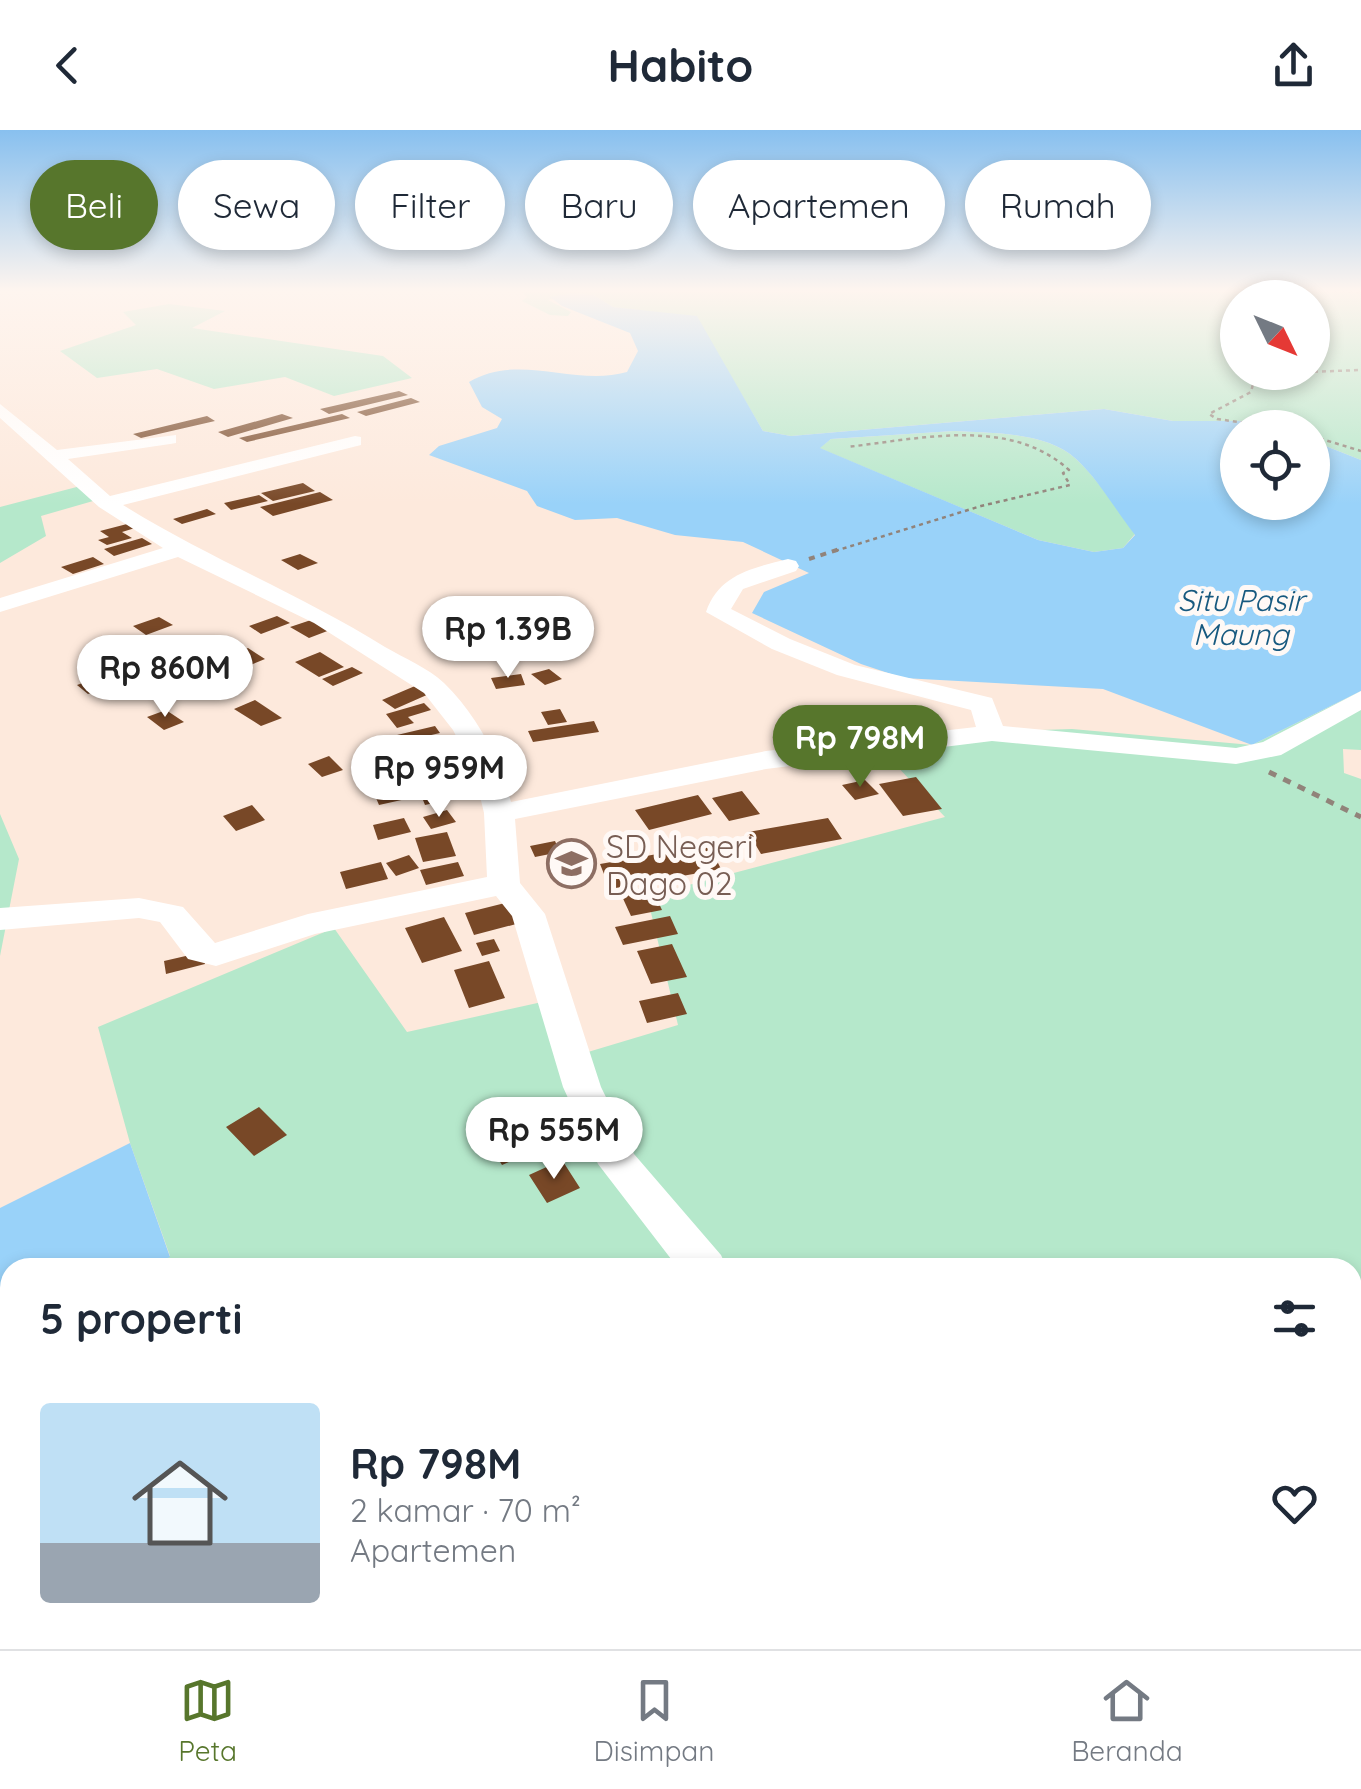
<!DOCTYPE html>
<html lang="id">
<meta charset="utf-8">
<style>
body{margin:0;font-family:Quicksand,sans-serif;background:#f6f6f7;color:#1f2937;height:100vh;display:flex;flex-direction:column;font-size:38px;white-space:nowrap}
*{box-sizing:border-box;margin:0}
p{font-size:32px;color:#747a83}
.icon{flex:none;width:55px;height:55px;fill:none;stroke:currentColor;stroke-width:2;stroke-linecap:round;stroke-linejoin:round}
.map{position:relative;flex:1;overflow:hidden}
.side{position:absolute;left:0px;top:1128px;width:1362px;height:392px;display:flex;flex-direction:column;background:#fff;border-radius:30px 30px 0 0;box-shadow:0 5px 15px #0003}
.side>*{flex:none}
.guide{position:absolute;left:30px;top:30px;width:1302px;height:90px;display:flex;gap:20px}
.needle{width:65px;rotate:133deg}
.tools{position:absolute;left:1220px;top:150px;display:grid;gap:20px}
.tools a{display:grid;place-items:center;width:110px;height:110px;border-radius:50%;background:#fff;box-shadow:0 5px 15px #0003;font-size:50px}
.price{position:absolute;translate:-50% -85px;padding:0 22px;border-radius:35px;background:#fff;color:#222;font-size:32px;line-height:65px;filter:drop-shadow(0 2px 5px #0008)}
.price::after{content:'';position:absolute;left:50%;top:60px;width:30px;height:22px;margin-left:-15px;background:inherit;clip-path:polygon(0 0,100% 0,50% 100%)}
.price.current{background:#57762c;color:#fff}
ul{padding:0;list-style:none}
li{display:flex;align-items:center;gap:30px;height:250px;padding:0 40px}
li+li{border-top:2px solid #e0e1e3}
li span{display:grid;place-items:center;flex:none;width:280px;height:200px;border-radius:10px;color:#555}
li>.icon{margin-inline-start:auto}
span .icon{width:120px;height:120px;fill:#fffc;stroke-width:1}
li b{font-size:42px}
h2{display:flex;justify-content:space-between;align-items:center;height:120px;padding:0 40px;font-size:42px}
.chip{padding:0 35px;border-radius:45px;background:#fff;box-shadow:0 5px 15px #0003;font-size:35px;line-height:90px}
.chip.current{background:#57762c;color:#fff}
header{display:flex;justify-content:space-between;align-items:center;height:130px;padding:0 40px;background:#fff;font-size:45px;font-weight:700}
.dock{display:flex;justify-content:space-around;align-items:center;height:140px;border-top:2px solid #e0e1e3;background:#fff;font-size:28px;color:#747a83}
.dock a{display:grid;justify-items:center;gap:5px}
.dock .current{color:#57762c}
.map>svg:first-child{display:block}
.green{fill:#b5e8cb;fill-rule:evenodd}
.water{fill:#99d2f9;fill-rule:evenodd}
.building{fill:#784827}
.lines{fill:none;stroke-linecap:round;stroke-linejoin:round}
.path-far2{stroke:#91837a;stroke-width:2.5;stroke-dasharray:4 4;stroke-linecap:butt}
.path-far1{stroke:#91837a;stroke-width:4;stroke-dasharray:6 6;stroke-linecap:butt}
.path{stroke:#91837a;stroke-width:5;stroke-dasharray:8 8;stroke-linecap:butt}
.minor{fill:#fff;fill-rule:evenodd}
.labels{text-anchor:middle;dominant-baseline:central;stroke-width:10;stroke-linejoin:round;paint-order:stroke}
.far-water-label{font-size:30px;font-style:italic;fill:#17597f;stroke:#fff9f6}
.education-label{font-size:32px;fill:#785e54;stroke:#fff9f6;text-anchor:start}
</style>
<header><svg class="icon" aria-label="back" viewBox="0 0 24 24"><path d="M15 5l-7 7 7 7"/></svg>Habito<svg class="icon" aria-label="share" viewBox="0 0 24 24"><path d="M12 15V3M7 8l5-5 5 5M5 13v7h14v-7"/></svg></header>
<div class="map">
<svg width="1361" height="1519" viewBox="0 0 1361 1519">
<rect width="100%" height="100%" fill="#fde9dc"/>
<path class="green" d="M522 161H1361V330L1313 311 1312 298 1273 297 1239 291H1173L1104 279 791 306 763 301 696 187 613 177 594 165 577 163 548 170 571 182 568 186 550 185 522 171 527 167ZM1238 168H1312V242H1238Z
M169 174 225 181 192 198 383 226 412 248 334 266 285 247 214 259 157 239 97 248 60 221 136 195 123 182Z
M954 301C992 303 1047 302 1076 329 1099 350 1117 380 1135 404L1123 418 1094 422 1038 410 819 318 831 309Z
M92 353 107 367 41 386 46 406 0 433V377Z
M1361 561V620L1343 619 1344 643 1361 649V1519H0V1199L10 1195V1510H1352V1138L145 1137 170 1126 130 1013 98 897 334 798 407 902 551 870 578 925 678 895 647 766 945 687 875 613 917 604 1072 599 1252 615Z
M0 684 19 729 0 826Z"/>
<path class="water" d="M573 163 594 165 613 177 697 186 763 301 791 306 1104 279 1173 291H1239L1273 297 1238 298V372H1312L1313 311 1361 330V561L1252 615 1103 559 903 548 861 534 752 483 764 462 809 443 743 412 675 405 617 388 575 390 537 376 527 361 429 325 439 316 497 298 502 289 482 277 469 252C519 222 574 257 627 242L638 221 630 203 562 176 550 167ZM954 301C992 303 1047 302 1076 329 1099 350 1116 381 1135 405L1123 418 1094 422 1038 410 820 318 831 309Z
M130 1013 170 1127 145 1137 10 1138V1195L0 1199V1078Z"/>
<path class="building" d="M399 261 408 265 329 284 320 279Z
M411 268 420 272 366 286 357 282Z
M282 284 293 288 228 307 218 302Z
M342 284 350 288 247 312 239 308Z
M207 286 215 291 141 308 133 304Z
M303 353 315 361 273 371 261 363Z
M320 362 333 370 273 386 260 377Z
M259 365 268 371 231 380 224 373Z
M207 379 216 384 182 394 173 389Z
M127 394 135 398 122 402 132 408 107 415 98 410 109 407 100 401Z
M142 408 152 414 114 426 104 419Z
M300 424 318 433 298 440 281 430Z
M93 427 104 434 73 444 61 437Z
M277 486 290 493 261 504 249 496Z
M159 487 173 495 146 505 133 496Z
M311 490 330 500 309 508 290 497Z
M248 518 265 529 243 538 226 527Z
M320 522 344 537 319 547 295 532Z
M123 532 141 544 88 564 77 555 111 543 105 538Z
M352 537 363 543 333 556 322 549Z
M549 539 562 549 545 555 531 544Z
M521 544 525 555 496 559 491 548Z
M415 556 429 564 395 579 382 570Z
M255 570 282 588 261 596 234 579Z
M424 573 431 580 408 587 414 593 397 598 386 584Z
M560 579 567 592 548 595 541 582Z
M166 580 184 592 164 600 147 587Z
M824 581 831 591 796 596 789 587Z
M594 591 599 602 533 612 528 601Z
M435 596 440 603 401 612 397 605Z
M426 616 430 627 404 632 400 620Z
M329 626 343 640 322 647 308 634Z
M434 637 441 651 412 657 405 643Z
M916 647 942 679 903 686 879 654Z
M397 650 406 669 379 675 371 656Z
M865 650 879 664 855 670 842 655Z
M449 654 456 668 425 675 419 660Z
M742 661 760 684 729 691 712 668Z
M698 665 712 684 649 700 635 680Z
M252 675 265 690 236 701 223 686Z
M447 680 456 692 431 699 423 687Z
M404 688 411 702 378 710 373 695Z
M828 688 842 709 761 724 748 702Z
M447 702 456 726 423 732 415 708Z
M555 711 560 722 535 727 530 716Z
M709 715 721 739 610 759 600 734Z
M409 725 419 738 396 746 386 733Z
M381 732 388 749 346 759 340 742Z
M458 732 464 746 426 755 420 740Z
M651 756 662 780 631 786 620 762Z
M509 772 520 793 474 805 465 783Z
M670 786 678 804 623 815 615 797Z
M444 787 462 821 422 833 405 798Z
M494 809 500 821 482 826 476 813Z
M672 814 687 847 651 854 637 821Z
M203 822 205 834 166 844 164 831Z
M489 831 505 868 469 878 454 840Z
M678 863 687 884 647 893 639 871Z
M259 977 287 1005 254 1026 226 997Z
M536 989 552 1013 502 1035 487 1011Z
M562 1030 580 1058 547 1073 529 1045Z"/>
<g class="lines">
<path class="path-far2" d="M1316 161 1361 162
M1271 242 1254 250 1251 262 1209 284 1217 289 1282 298
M1306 242 1361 240
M1312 306 1361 321
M835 421 981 376 1070 355 1063 343 1069 340C1010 286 919 309 847 317"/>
<path class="path-far1" d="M809 429 843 418"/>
<path class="path" d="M1269 642 1361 687"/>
<path class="minor" d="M0 274 57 320 176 305V313L170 314 68 329 110 366 355 306 361 307V315L123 375C208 428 300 464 385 517 404 528 428 538 444 553 477 585 499 628 511 672L766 621 976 597 971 580 837 545 772 519 706 482C719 444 753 438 788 429L796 431 799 436 796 441 743 459 731 479 790 509 855 535 992 568 1003 596 1236 618 1263 612 1361 561V580L1281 625 1236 634 992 611 766 639 515 689 520 753 545 784 601 957 634 1024 721 1125 727 1138H678L598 1034 563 957 512 786 496 766 315 804 216 836 188 829 160 792 139 788 0 800V778L139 768 183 777 215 813 308 784 487 747 484 683 474 641 453 600 424 563 314 493 178 427 0 482V468L163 418 99 377 0 288Z
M987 1510H1048L1051 1519H990Z"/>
</g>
<linearGradient id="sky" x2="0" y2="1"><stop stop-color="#88c0ef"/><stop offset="0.43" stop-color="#fef5ef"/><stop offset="1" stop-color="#fef5ef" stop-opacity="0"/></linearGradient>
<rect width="1361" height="374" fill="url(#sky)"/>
<defs>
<symbol id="school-ring" viewBox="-11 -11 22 22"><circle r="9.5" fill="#fff9f6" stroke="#8d6e63" stroke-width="1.5"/><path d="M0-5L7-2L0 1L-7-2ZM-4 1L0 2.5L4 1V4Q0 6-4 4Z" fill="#8d6e63"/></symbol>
</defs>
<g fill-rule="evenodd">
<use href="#school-ring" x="544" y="706" width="55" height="55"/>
</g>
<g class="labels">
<g class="far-water-label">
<text x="1241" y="470">Situ Pasir<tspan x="1241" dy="34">Maung</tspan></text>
</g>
<g class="education-label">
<text x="606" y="716">SD Negeri<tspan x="606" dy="37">Dago 02</tspan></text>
</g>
</g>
</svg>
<div class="tools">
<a><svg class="needle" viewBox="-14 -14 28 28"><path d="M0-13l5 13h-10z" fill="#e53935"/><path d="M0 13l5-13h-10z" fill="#747a83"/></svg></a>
<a><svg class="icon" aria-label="locate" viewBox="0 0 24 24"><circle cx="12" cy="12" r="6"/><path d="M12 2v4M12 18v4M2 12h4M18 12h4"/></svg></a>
</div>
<b class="price" style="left:508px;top:551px">Rp 1.39B</b>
<b class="price" style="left:165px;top:590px">Rp 860M</b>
<b class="price current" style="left:860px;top:660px">Rp 798M</b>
<b class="price" style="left:439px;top:690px">Rp 959M</b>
<b class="price" style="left:554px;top:1052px">Rp 555M</b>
<div class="guide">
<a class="chip current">Beli</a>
<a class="chip">Sewa</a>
<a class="chip">Filter</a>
<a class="chip">Baru</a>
<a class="chip">Apartemen</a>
<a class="chip">Rumah</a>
</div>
<section class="side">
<h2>5 properti<svg class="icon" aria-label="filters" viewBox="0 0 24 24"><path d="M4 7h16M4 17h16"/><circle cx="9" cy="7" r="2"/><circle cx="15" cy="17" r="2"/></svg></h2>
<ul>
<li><span style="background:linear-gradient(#bfe0f5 70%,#9aa5b1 0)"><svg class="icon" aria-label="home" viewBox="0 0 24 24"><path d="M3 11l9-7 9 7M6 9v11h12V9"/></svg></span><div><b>Rp 798M</b><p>2 kamar · 70 m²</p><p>Apartemen</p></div><svg class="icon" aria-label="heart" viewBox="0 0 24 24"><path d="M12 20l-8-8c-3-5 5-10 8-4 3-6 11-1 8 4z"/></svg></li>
</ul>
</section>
</div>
<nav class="dock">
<a class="current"><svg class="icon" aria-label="map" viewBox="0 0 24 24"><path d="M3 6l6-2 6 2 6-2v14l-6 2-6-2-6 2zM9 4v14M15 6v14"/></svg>Peta</a>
<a><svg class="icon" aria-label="saved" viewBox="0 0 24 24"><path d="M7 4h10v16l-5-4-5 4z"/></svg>Disimpan</a>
<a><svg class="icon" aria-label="home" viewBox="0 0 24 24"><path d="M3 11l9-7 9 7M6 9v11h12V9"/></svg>Beranda</a>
</nav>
